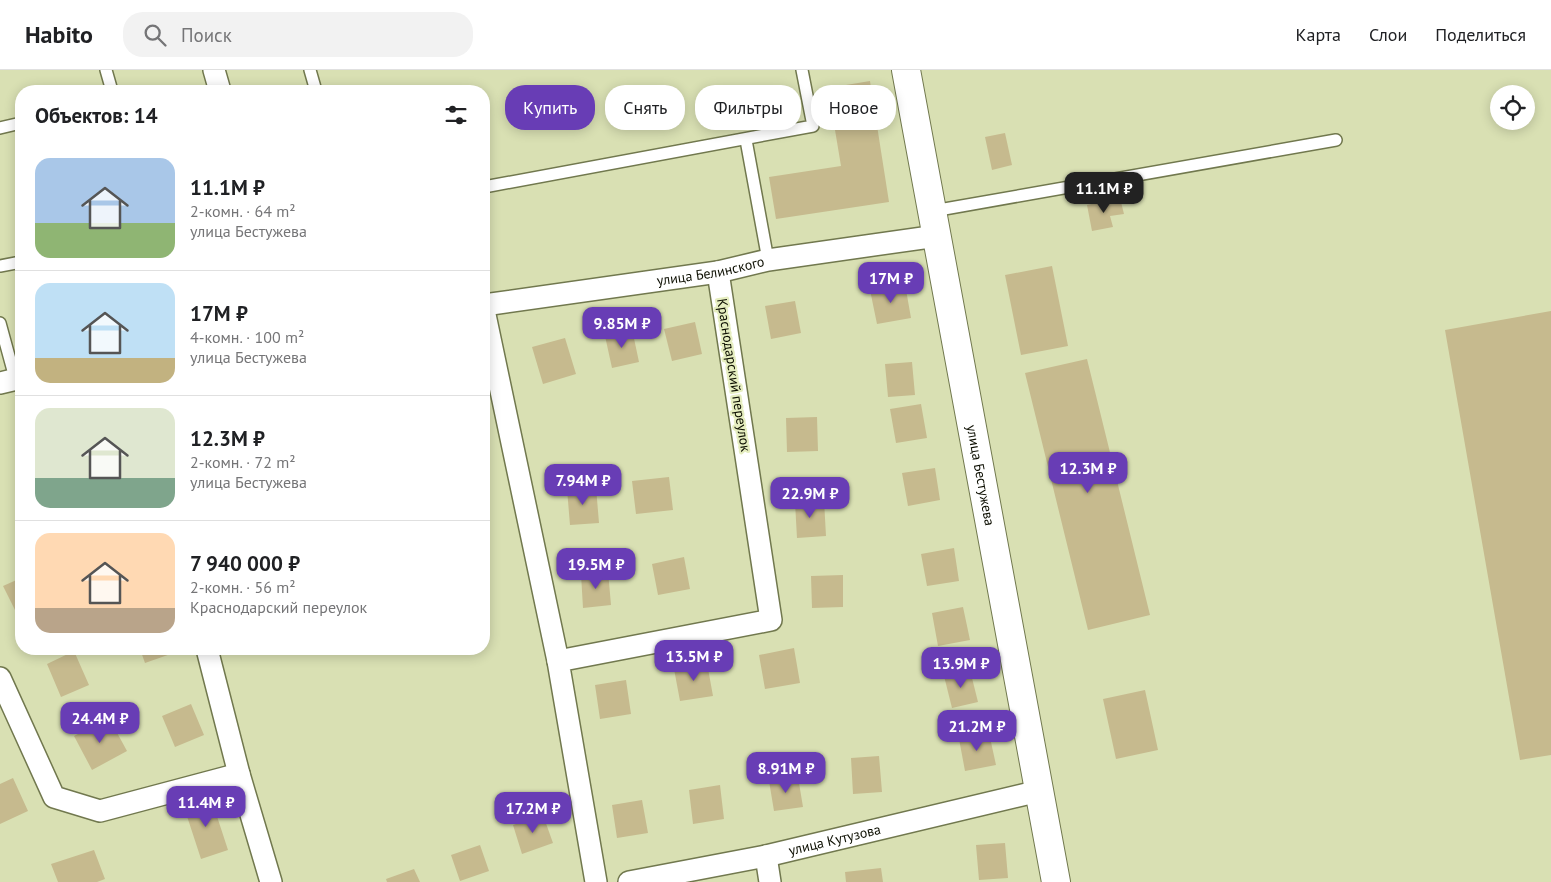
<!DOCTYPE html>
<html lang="ru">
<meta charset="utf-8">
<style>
body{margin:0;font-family:"PT Sans",sans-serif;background:#f2f2f2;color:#202124;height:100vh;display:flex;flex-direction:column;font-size:19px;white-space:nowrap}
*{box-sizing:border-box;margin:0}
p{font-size:16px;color:#757577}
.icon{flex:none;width:28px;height:28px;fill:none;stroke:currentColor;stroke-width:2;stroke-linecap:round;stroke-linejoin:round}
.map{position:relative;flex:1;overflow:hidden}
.side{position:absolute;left:15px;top:15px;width:475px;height:570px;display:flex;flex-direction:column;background:#fff;border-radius:20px;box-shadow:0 2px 12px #0003}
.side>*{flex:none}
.banner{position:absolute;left:505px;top:15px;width:475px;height:45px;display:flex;gap:10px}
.controls{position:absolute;left:1490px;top:15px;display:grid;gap:10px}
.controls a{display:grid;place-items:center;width:45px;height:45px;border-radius:50%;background:#fff;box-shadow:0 2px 12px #0003;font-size:25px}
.price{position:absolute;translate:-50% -42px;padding:0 11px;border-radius:10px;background:#683db5;color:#fff;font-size:16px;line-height:32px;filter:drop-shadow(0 1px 2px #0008)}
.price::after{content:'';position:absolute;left:50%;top:30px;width:15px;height:11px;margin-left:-8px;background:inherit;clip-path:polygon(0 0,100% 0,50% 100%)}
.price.current{background:#222;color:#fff}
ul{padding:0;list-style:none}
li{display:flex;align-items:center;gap:15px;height:125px;padding:0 20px}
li+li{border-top:1px solid #e0e0e0}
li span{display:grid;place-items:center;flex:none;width:140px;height:100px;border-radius:15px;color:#555}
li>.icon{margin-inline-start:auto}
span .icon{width:60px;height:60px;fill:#fffc;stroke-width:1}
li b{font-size:21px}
h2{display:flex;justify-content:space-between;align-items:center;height:60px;padding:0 20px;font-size:21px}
.chip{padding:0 18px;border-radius:20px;background:#fff;box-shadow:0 2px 12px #0003;font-size:18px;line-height:45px}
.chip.current{background:#683db5;color:#fff}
header{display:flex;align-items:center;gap:30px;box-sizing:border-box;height:70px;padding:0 25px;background:#fff;border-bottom:1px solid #e0e0e0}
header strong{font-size:24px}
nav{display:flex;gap:28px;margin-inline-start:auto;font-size:18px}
.search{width:350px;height:45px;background:#f2f2f2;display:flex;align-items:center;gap:12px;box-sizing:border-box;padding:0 18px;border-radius:20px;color:#757577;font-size:19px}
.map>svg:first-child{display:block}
.building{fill:#c6ba8e}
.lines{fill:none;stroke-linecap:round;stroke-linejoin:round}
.service-casing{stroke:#71784e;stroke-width:14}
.minor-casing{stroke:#71784e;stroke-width:24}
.tertiary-casing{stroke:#71784e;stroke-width:30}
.service{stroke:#fff;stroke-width:11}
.minor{stroke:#fff;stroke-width:21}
.tertiary{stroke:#fff;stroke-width:28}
.labels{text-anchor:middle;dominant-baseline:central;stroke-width:4.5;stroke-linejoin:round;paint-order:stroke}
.street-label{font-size:14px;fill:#0c0e01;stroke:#e6eec0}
</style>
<header>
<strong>Habito</strong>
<div class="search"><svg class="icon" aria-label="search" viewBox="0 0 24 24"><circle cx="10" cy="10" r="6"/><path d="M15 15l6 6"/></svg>Поиск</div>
<nav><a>Карта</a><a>Слои</a><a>Поделиться</a></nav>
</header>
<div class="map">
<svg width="1551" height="812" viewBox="0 0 1551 812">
<rect width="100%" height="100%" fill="#d9e0b3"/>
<path class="building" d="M870 11 889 132 776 149 769 107 841 96 828 18Z
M1005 63 1012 95 992 100 985 67Z
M1120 128 1124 144 1110 146 1113 157 1092 161 1087 135Z
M1052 196 1068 276 1021 285 1005 205Z
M905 214 911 248 877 254 870 220Z
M795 231 801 263 771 269 765 236Z
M1551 241V685L1520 690 1445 260Z
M695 252 702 284 672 291 664 259Z
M632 259 639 292 612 298 605 266Z
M565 268 576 304 543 314 532 277Z
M1087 289 1150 545 1088 560 1025 303Z
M912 292 915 325 888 327 885 294Z
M921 334 927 368 896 373 890 339Z
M817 347 818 381 787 382 786 348Z
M935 398 940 430 908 436 902 403Z
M669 407 673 440 636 444 632 411Z
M596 417 599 453 570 455 567 419Z
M824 430 826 466 797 468 795 432Z
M954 478 959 511 927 516 921 484Z
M684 487 690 519 658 525 652 494Z
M608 501 611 535 583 538 581 504Z
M843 505V537L812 538 811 506Z
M21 508V547L19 548 3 516Z
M963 537 970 570 938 576 932 543Z
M794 578 800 613 765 619 759 585Z
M140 579H182V580L145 593Z
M74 581 89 615 61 627 47 594Z
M707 593 713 626 680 631 674 599Z
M970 600 978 632 952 638 944 606Z
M626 610 631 644 600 649 595 615Z
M1145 620 1158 680 1116 689 1103 629Z
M191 634 204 665 175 677 162 646Z
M109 648 127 681 92 700 74 666Z
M989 663 996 695 965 701 959 669Z
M879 686 882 722 853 724 851 688Z
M798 707 803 737 774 741 769 711Z
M13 708 28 741 0 754V714Z
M720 715 724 749 693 754 689 720Z
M211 728 228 780 201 789 184 737Z
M642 730 648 763 617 768 612 735Z
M543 745 553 773 522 784 513 755Z
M1005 773 1008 808 979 810 976 775Z
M480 775 489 801 460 811 451 785Z
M94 780 105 809 97 812H58L51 794Z
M881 798 883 812H846L845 802Z
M414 799 420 812H387L386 809Z"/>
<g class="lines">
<defs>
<path id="service" d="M106 0 112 21
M310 0 316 21
M0 58 21 53
M746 70 768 190
M484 117 813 56 802 0
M933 141 1336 70
M0 196 21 192
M0 253 15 308"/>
<g id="minor">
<path d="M214 0 220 21"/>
<path id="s1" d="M484 235 718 202 768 190 937 166"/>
<path d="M484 240 558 591"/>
<path d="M0 313 21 308"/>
<path d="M207 579 239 704 271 812"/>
<path d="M0 608 54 727 100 741 239 704"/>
<path d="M766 786 770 812"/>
<path d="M596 812 558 591 771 550 718 202"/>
<path id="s2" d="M629 812 766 786 1039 721"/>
</g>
<g id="tertiary">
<path id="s3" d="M906 0 1056 812"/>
</g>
</defs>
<use href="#service" class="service-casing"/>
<use href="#minor" class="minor-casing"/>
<use href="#tertiary" class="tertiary-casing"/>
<use href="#service" class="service"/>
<use href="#minor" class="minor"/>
<use href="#tertiary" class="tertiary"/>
</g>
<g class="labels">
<g class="street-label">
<text stroke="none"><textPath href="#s1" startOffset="229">улица Белинского</textPath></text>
<text transform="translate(734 305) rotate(81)">Краснодарский переулок</text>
<text stroke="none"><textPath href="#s3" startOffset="412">улица Бестужева</textPath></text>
<text stroke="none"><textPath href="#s2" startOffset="210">улица Кутузова</textPath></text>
</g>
</g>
</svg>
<div class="controls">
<a><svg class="icon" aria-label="locate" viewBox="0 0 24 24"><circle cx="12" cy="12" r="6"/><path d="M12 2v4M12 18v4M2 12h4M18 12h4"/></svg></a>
</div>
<b class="price current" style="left:1104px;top:144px">11.1M ₽</b>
<b class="price" style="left:891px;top:234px">17M ₽</b>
<b class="price" style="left:622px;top:279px">9.85M ₽</b>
<b class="price" style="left:1088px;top:424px">12.3M ₽</b>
<b class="price" style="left:583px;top:436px">7.94M ₽</b>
<b class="price" style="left:810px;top:449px">22.9M ₽</b>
<b class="price" style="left:596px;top:520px">19.5M ₽</b>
<b class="price" style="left:694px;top:612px">13.5M ₽</b>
<b class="price" style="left:961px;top:619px">13.9M ₽</b>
<b class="price" style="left:100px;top:674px">24.4M ₽</b>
<b class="price" style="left:977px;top:682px">21.2M ₽</b>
<b class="price" style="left:786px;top:724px">8.91M ₽</b>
<b class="price" style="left:206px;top:758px">11.4M ₽</b>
<b class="price" style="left:533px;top:764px">17.2M ₽</b>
<div class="banner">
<a class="chip current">Купить</a>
<a class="chip">Снять</a>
<a class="chip">Фильтры</a>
<a class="chip">Новое</a>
</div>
<section class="side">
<h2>Объектов: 14<svg class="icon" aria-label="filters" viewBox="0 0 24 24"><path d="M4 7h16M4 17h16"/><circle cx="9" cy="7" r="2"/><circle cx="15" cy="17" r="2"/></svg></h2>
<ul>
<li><span style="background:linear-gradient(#a9c7e8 65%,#8fb573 0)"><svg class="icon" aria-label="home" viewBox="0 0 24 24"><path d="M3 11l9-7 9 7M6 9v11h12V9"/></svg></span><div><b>11.1M ₽</b><p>2-комн. · 64 m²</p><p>улица Бестужева</p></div></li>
<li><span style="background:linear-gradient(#bfe0f5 75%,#c2b280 0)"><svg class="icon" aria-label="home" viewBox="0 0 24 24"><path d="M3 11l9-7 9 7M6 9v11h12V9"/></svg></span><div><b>17M ₽</b><p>4-комн. · 100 m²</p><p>улица Бестужева</p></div></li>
<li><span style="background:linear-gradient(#dfe7d0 70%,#7fa58c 0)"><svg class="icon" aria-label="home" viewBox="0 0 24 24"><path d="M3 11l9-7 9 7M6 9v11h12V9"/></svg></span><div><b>12.3M ₽</b><p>2-комн. · 72 m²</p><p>улица Бестужева</p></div></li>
<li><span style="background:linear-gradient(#ffd9b3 75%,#b9a48a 0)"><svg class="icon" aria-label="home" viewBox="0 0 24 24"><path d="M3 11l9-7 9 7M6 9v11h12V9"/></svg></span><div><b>7 940 000 ₽</b><p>2-комн. · 56 m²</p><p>Краснодарский переулок</p></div></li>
</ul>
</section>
</div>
